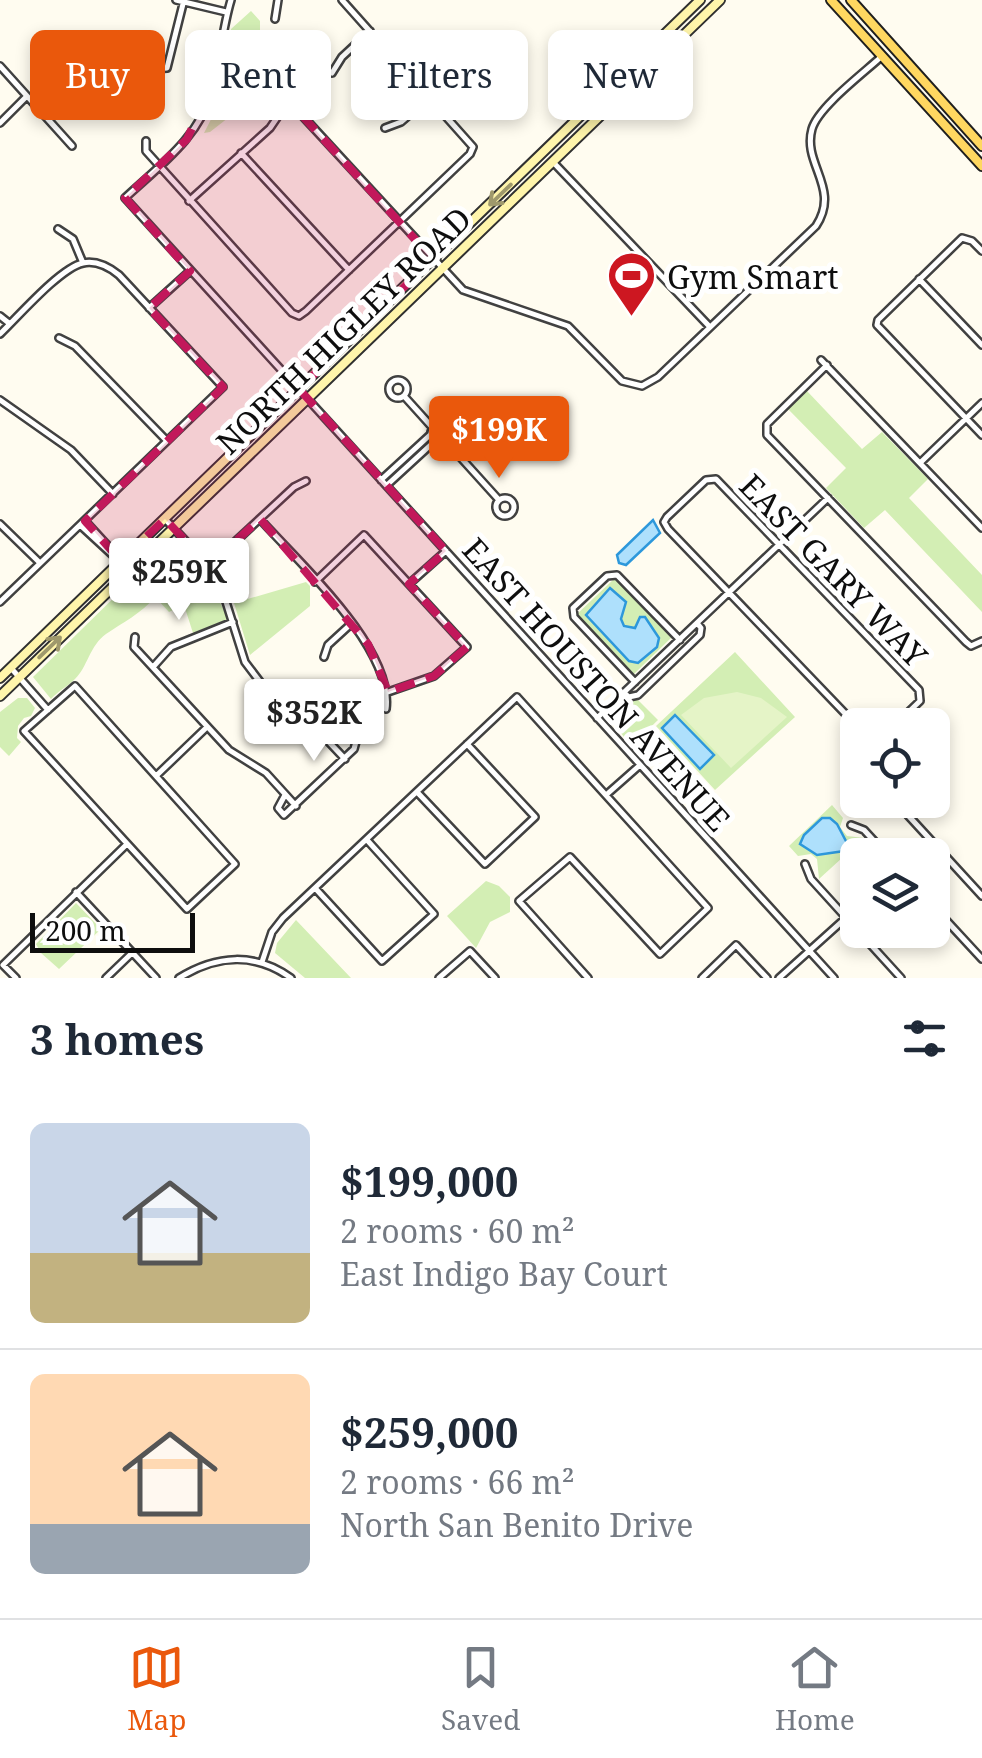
<!DOCTYPE html>
<meta charset="utf-8">
<style>
body{margin:0;font-family:"Noto Serif",serif;background:#f6f6f7;color:#1f2937;height:100vh;display:flex;flex-direction:column;font-size:38px;white-space:nowrap}
*{box-sizing:border-box;margin:0}
p{font-size:32px;color:#747a83}
.icon{flex:none;width:55px;height:55px;fill:none;stroke:currentColor;stroke-width:2;stroke-linecap:round;stroke-linejoin:round}
.map{position:relative;height:978px;overflow:hidden}
.sheet{display:flex;flex-direction:column;background:#fff;flex:1}
.sheet>*{flex:none}
.top-card{position:absolute;left:30px;top:30px;width:922px;height:90px;display:flex;gap:20px}
.controls{position:absolute;left:840px;top:708px;display:grid;gap:20px}
.controls a{display:grid;place-items:center;width:110px;height:110px;border-radius:15px;background:#fff;box-shadow:0 5px 15px #0003;font-size:50px}
.scale{position:absolute;left:30px;bottom:25px;width:165px;box-sizing:border-box;padding-left:10px;border:5px solid #0e0e0e;border-top:0;font-size:28px;line-height:35px;white-space:nowrap;color:#0e0e0e;-webkit-text-stroke:8px #fff;paint-order:stroke}
.price{position:absolute;translate:-50% -85px;padding:0 22px;border-radius:10px;background:#fff;color:#222;font-size:32px;line-height:65px;filter:drop-shadow(0 2px 5px #0008)}
.price::after{content:'';position:absolute;left:50%;top:60px;width:30px;height:22px;margin-left:-15px;background:inherit;clip-path:polygon(0 0,100% 0,50% 100%)}
.price.active{background:#ea580c;color:#fff}
ul{padding:0;list-style:none}
li{display:flex;align-items:center;gap:30px;height:250px;padding:0 30px}
li+li{border-top:2px solid #e0e1e3}
li span{display:grid;place-items:center;flex:none;width:280px;height:200px;border-radius:15px;color:#555}
li>.icon{margin-inline-start:auto}
span .icon{width:120px;height:120px;fill:#fffc;stroke-width:1}
li b{font-size:42px}
h2{display:flex;justify-content:space-between;align-items:center;height:120px;padding:0 30px;font-size:42px}
.pill{padding:0 35px;border-radius:15px;background:#fff;box-shadow:0 5px 15px #0003;font-size:35px;line-height:90px}
.pill.active{background:#ea580c;color:#fff}
.tab-bar{display:flex;justify-content:space-around;align-items:center;height:140px;border-top:2px solid #e0e1e3;background:#fff;font-size:28px;color:#747a83}
.tab-bar a{display:grid;justify-items:center;gap:5px}
.tab-bar .active{color:#ea580c}
.map>svg:first-child{display:block}
.green{fill:#d3eeb4}
.pitch{fill:#e5f4c7}
.water{fill:#aee0fc;stroke:#2d98db;stroke-width:2.5}
.lines{fill:none;stroke-linecap:round;stroke-linejoin:round}
.street-casing{stroke:#414141;stroke-width:10}
.secondary-casing{stroke:#303030;stroke-width:12}
.primary-casing{stroke:#1f1f1f;stroke-width:12}
.street{stroke:#fff;stroke-width:5}
.secondary{stroke:#fff5ab;stroke-width:8}
.primary{stroke:#ffd760;stroke-width:8}
.oneway{stroke:#9f996c}
.marked{fill:#c2185b;fill-opacity:0.2;stroke:#c2185b;stroke-width:8;stroke-dasharray:20 12;stroke-linejoin:round}
.labels{text-anchor:middle;dominant-baseline:central;stroke-width:10;stroke-linejoin:round;paint-order:stroke}
.poi-label{font-size:32px;fill:#0e0e0e;stroke:#fff;text-anchor:start}
.street-label{font-size:32px;fill:#0e0e0e;stroke:#fff}
</style>
<div class="map">
<svg width="982" height="978" viewBox="0 0 982 978">
<rect width="100%" height="100%" fill="#fffcf0"/>
<path class="green" d="M251 11 260 21V36C283 42 301 70 322 84L327 97 320 110 295 101 266 83 228 75 231 29Z
M227 88 242 90 246 97 242 107 210 132 204 133Z
M807 391 862 449 882 432 928 479 909 498 982 575V612L885 510 864 528 826 488 846 468 788 409Z
M176 541 195 567 207 575 228 619 193 633 184 605 169 612 155 597C142 613 122 623 106 634 90 645 87 668 75 679 67 687 58 691 51 699L33 677 130 582 134 584V577L159 561 169 543Z
M615 578 672 637 634 674 576 615Z
M306 582 310 586V606L250 655 234 603Z
M735 652 795 717 715 790 656 726Z
M18 698H27L35 708 31 716 24 718 18 726 17 738 21 742 9 756 0 747V712Z
M637 699 658 720 631 746 607 715 621 700Z
M832 805 843 818 840 827 847 836 864 838 819 879 817 859 811 854 798 856 789 846Z
M486 881 499 886 510 897V912L490 922 476 948 447 916Z
M76 903 101 929 59 969 41 953 36 944Z
M296 920 351 978H305L275 953 277 943Z"/>
<path class="pitch" d="M737 692 761 698 787 717 731 768 681 715 704 698Z"/>
<path class="water" d="M653 520 660 533 626 565 619 563 617 555Z
M610 588 626 602 621 619 624 626 635 628 640 617H645L659 638 657 647 638 663 629 661 586 615Z
M675 715 714 755 700 769 662 728Z
M822 818H830L837 824 848 845 844 851 817 855 800 844 804 835Z"/>
<g class="lines">
<defs>
<path id="street" d="M176 0 226 12
M231 0C222 30 220 61 212 91 200 137 158 167 125 198L834 978
M275 19 278 0
M0 66 72 146
M155 69 167 68 184 0
M332 73 342 57 370 31
M214 80 260 90 298 111 463 290 568 326 622 381 642 386 658 377 816 226C841 188 802 164 812 129 818 107 865 72 882 56
M0 123 27 96
M385 128 401 122 430 97
M146 141V151L292 313 299 316 306 311 470 154 473 147 342 0
M241 153 349 270
M553 162 709 326
M189 201 270 128 287 103
M58 229 73 239 83 263
M982 251 972 241 962 238 878 320 877 325 982 435
M919 279 982 345
M149 308 190 271
M0 316 10 324
M0 334C18 317 60 268 83 263 97 260 109 267 119 275L223 387 0 602
M59 338 75 346 167 441
M821 360 982 528
M827 365 767 424V435L966 642 971 646 982 641
M389 389a9 9 0 1 1 18 0a9 9 0 1 1-18 0Z
M404 396 432 427
M0 400 71 450 113 494
M431 433a7 7 0 1 1 14 0a7 7 0 1 1-14 0Z
M443 438 499 500
M920 463 982 403
M381 480 430 435
M387 485 436 440
M496 507a9 9 0 1 1 18 0a9 9 0 1 1-18 0Z
M165 519 209 566 221 586 245 662 267 691 310 722 345 759
M260 519C299 563 394 648 386 709
M85 521 130 570
M0 524 40 563
M80 525 118 560
M209 566 294 487 306 481
M315 582 364 535 467 647 434 676 388 692
M409 584 446 551
M135 637 134 647 229 750 266 773 296 806
M324 657 328 645 352 623
M154 666 171 647 233 622
M11 668 48 710
M635 682 574 617 573 608 607 576 617 575 680 640
M75 686 235 864 187 909 24 731Z
M624 693 629 697 638 695 700 635 701 628 697 623
M597 718 828 498
M858 727 668 529 664 522 667 517 706 480 716 479 919 690 920 701 895 725
M156 776 207 727
M417 792 485 864 535 817 467 744
M285 795 278 808 284 815 354 749 357 738
M606 795 640 765
M894 800 982 896
M851 825 864 830 887 855
M805 864 811 879 901 978
M315 888 382 961 434 914 367 840
M76 892 156 978
M932 905 982 959
M262 962 272 932 283 918 517 697 708 908 660 954 570 857 519 901 588 978
M16 978 3 965 127 844
M106 978 132 953
M179 978C216 955 255 952 291 978
M439 978 470 951 495 978
M702 978 736 945 767 978
M779 978 858 907"/>
<path id="secondary" d="M0 678 700 0
M0 696 720 0"/>
<path id="primary" d="M831 0 982 166
M851 0 982 146"/>
</defs>
<use href="#street" class="street-casing"/>
<use href="#secondary" class="secondary-casing"/>
<use href="#primary" class="primary-casing"/>
<use href="#street" class="street"/>
<use href="#secondary" class="secondary"/>
<use href="#primary" class="primary"/>
</g>
<defs><path id="oneway-shaft" d="M-6 0H5M1.5-3L5.5 0L1.5 3" fill="none" stroke-width="1.6" stroke-linecap="round" stroke-linejoin="round" transform="scale(2.5)"/></defs>
<g class="oneway">
<use href="#oneway-shaft" transform="translate(500 195) rotate(136)"/>
<use href="#oneway-shaft" transform="translate(50 647) rotate(-44)"/>
</g>
<path class="marked" d="M214 80 260 90 298 111 433 259 299 389 446 551 409 584 467 647 434 676 388 692 368 644 260 519 209 566 165 519 121 561 85 521 223 387 149 308 190 271 125 198 187 139Z"/>
<defs>
<symbol id="stadium-pin" viewBox="-11 -11 22 30"><path d="M0 17L-7.5 6A9.5 9.5 0 1 1 7.5 6Z" fill="#cd1721" stroke="#fff"/><path d="M0-5a6.5 5 0 1 0 0 10a6.5 5 0 1 0 0-10ZM-3.5-1.8h7v3.6h-7Z" fill="#fff"/></symbol>
</defs>
<g fill-rule="evenodd">
<use href="#stadium-pin" x="604" y="248" width="55" height="75"/>
</g>
<g class="labels">
<g class="poi-label">
<text x="667" y="276">Gym Smart</text>
</g>
<g class="street-label">
<text transform="translate(343 330) rotate(-44)">NORTH HIGLEY ROAD</text>
<text transform="translate(834 570) rotate(46)">EAST GARY WAY</text>
<text transform="translate(597 684) rotate(48)">EAST HOUSTON AVENUE</text>
</g>
</g>
</svg>
<div class="controls">
<a><svg class="icon" aria-label="locate" viewBox="0 0 24 24"><circle cx="12" cy="12" r="6"/><path d="M12 2v4M12 18v4M2 12h4M18 12h4"/></svg></a>
<a><svg class="icon" aria-label="layers" viewBox="0 0 24 24"><path d="M12 4l9 5-9 5-9-5zM3 14l9 5 9-5"/></svg></a>
</div>
<div class="scale">200 m</div>
<b class="price active" style="left:499px;top:481px">$199K</b>
<b class="price" style="left:179px;top:623px">$259K</b>
<b class="price" style="left:314px;top:764px">$352K</b>
<div class="top-card">
<a class="pill active">Buy</a>
<a class="pill">Rent</a>
<a class="pill">Filters</a>
<a class="pill">New</a>
</div>
</div>
<section class="sheet">
<h2>3 homes<svg class="icon" aria-label="filters" viewBox="0 0 24 24"><path d="M4 7h16M4 17h16"/><circle cx="9" cy="7" r="2"/><circle cx="15" cy="17" r="2"/></svg></h2>
<ul>
<li><span style="background:linear-gradient(#c9d6e8 65%,#c2b280 0)"><svg class="icon" aria-label="home" viewBox="0 0 24 24"><path d="M3 11l9-7 9 7M6 9v11h12V9"/></svg></span><div><b>$199,000</b><p>2 rooms · 60 m²</p><p>East Indigo Bay Court</p></div></li>
<li><span style="background:linear-gradient(#ffd9b3 75%,#9aa5b1 0)"><svg class="icon" aria-label="home" viewBox="0 0 24 24"><path d="M3 11l9-7 9 7M6 9v11h12V9"/></svg></span><div><b>$259,000</b><p>2 rooms · 66 m²</p><p>North San Benito Drive</p></div></li>
</ul>
</section>
<nav class="tab-bar">
<a class="active"><svg class="icon" aria-label="map" viewBox="0 0 24 24"><path d="M3 6l6-2 6 2 6-2v14l-6 2-6-2-6 2zM9 4v14M15 6v14"/></svg>Map</a>
<a><svg class="icon" aria-label="saved" viewBox="0 0 24 24"><path d="M7 4h10v16l-5-4-5 4z"/></svg>Saved</a>
<a><svg class="icon" aria-label="home" viewBox="0 0 24 24"><path d="M3 11l9-7 9 7M6 9v11h12V9"/></svg>Home</a>
</nav>
